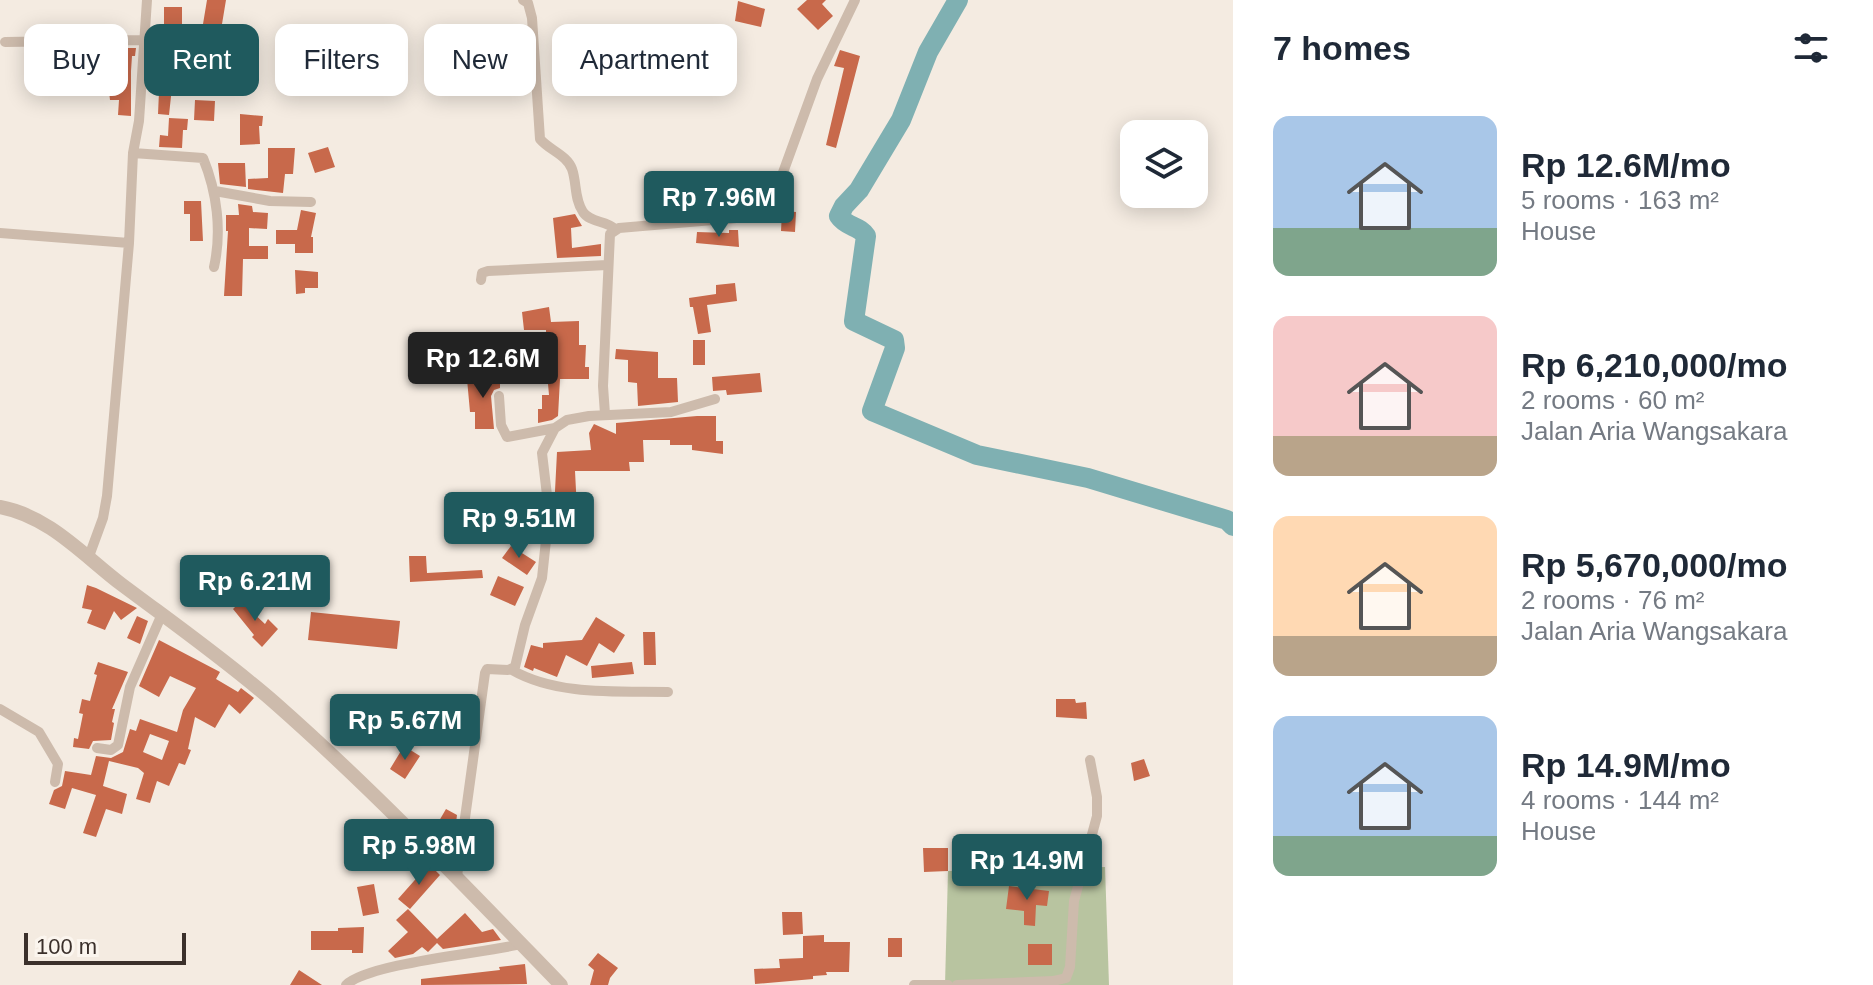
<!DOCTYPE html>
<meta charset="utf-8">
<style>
body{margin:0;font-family:Helvetica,sans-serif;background:#f6f6f7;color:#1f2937;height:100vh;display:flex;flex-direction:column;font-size:30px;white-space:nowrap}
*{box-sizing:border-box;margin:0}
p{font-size:26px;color:#747a83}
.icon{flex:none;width:44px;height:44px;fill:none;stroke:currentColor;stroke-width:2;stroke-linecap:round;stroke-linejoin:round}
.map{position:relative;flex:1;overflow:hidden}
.drawer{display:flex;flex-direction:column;background:#fff;width:640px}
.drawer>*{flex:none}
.guide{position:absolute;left:24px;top:24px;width:760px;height:72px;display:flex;gap:16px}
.buttons{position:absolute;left:1120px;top:120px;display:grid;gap:16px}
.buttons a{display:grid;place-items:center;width:88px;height:88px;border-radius:16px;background:#fff;box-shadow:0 4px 20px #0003;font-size:40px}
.scale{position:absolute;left:24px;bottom:20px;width:162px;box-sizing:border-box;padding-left:8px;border:4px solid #3b302b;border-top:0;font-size:22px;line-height:28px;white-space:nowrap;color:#3b302b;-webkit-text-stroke:6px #fbf5ee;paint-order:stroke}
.price{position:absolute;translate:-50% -68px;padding:0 18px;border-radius:8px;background:#1f5a5e;color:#fff;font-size:26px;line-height:52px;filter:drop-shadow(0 2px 4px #0008)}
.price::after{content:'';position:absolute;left:50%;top:48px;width:24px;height:18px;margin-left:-12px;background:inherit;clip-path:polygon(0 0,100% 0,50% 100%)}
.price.selected{background:#222;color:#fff}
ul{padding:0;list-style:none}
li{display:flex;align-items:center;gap:24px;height:200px;padding:0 40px}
li span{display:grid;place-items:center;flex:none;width:224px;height:160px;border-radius:16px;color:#555}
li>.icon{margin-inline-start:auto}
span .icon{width:96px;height:96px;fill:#fffc;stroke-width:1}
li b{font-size:34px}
h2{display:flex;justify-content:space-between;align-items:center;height:96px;padding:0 40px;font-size:34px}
.tag{padding:0 28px;border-radius:16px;background:#fff;box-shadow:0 4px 20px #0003;font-size:28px;line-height:72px}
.tag.selected{background:#1f5a5e;color:#fff}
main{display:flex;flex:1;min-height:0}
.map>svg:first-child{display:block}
.green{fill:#b8c4a0}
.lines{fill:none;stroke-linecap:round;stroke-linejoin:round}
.river{stroke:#7fb0b2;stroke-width:20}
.building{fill:#c8694b;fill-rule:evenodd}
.minor{stroke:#cdbbac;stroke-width:10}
.tertiary{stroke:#cdbbac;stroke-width:14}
</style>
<main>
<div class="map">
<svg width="1233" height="985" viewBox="0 0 1233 985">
<rect width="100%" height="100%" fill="#f4ebe1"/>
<path class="green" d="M1105 867 1109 985H945L948 871Z"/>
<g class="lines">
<path class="river" d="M958 0 928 52 901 120 859 190 844 206 839 216C846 227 860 226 866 236L854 321 894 340 895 348 872 411 977 455 1088 478 1227 520 1233 526"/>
</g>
<path class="building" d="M207 0H226L222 24H203Z
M807 0H826L822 4 833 16 818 30 797 9Z
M738 1 765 9 761 27 735 21Z
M164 7H182V30H164Z
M240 34 258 35 257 47 239 46Z
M122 48H136L135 56H132L131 71V116L118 115 119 100H110L107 74H91L89 51H102V62L122 61Z
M840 50 860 56 836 148 826 145 844 68 834 66Z
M165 55 188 56 187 69H182V78H173L169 115 158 114 159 92H163Z
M195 100 215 101 214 121 194 120Z
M240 114 263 116 262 126H259L260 144 240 145Z
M169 118 188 119 187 130H183L182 148 159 147 160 135 168 136Z
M328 147 335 167 315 173 308 153Z
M268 148H295L293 174H285L283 193 248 189V179L268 178Z
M218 163H245L246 187 220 184Z
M746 175 762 177 759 203 749 202 750 187 729 190 730 196 720 197 718 179Z
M184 201H201L203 241H190V214H184Z
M238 204 252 206 253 212 268 213 267 229 249 228V246H268V259H243L242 296H224L228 231H226V215H239Z
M301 210 316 213 311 237H313V253H295V244H276V230H297Z
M782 211 796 212 795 232 781 231Z
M575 214 582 226 571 228 572 248 601 244V256L557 258 553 218Z
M729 230H738L739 247 696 243 697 232 729 233Z
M295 270 318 272V288H305V293L296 294Z
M735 283 737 301 707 305 711 332 698 334 693 307H690L689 298 716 294V285Z
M549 307 551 322 579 321V345H586L585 367H589V379H560L558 416 552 420 538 423V409H542V395H549L546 362 525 363V373H516V351L546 350V330H524L522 312Z
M693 340H705V365H693Z
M616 349 658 352V378H677L678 402 638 406 637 383 628 382V360L615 359Z
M760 373 762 392 727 395 726 390 713 391 712 377Z
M487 375H500V388L494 390 491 396 494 429H475V412H470L467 379H486Z
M697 416H716V441H723V454L692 450V445H670V440H643L644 462H629L630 471H575L577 510H562L561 496H555V491L557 452 591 450 589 433 594 424 616 434V423Z
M511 546 536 562 527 575 502 558Z
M409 556H426L427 573 482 570 483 578 410 582Z
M498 576 524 587 515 606 490 595Z
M87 585 96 588 137 608 121 620 114 611 105 630 87 623 92 610 82 608Z
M244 598 253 607 250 610 265 624 268 619 278 629 262 647 252 637 254 635 233 609Z
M311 612 400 621 397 649 308 640Z
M137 616 148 621 140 644 127 638Z
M596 617 625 635 614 653 599 643 587 666 566 655 557 677 534 668 533 671 524 667 531 645 543 648V643L582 640Z
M643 632H655L656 665H644Z
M159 640 220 672 216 679 238 692 241 688 254 698 240 714 229 704 215 728 195 717 188 749 191 750 185 765 179 763 169 786 157 781 150 803 136 799 144 773 138 768 109 761 103 786 127 794 122 814 106 809 96 837 83 833 96 795 72 788 65 809 49 804 54 790 62 786 65 771 91 775 96 756 111 758 123 752 130 729 136 731 140 719 177 732 183 710 196 688 170 676 159 697 139 686ZM150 734 169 741 162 760 143 752Z
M98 662 128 672 112 709H115L112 722 114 723 111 740 93 741 89 749 73 747 74 738 78 739 83 714 79 713 82 699 90 701 97 675 94 674Z
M632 662 634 674 592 678 591 666Z
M1056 699H1075L1076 703 1086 702 1087 719 1056 717Z
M404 746 420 756 405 779 390 769Z
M1144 759 1150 776 1134 781 1131 763Z
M446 809 457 815 455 831 439 821Z
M923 848H948V871L924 872Z
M429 864 440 875 410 909 398 899Z
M374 884 379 913 363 916 357 887Z
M1009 886 1049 891 1047 906 1036 905 1035 926 1024 925V911L1006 909Z
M408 909 437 939 465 913 482 932 493 929 501 940 443 949 437 943 428 952 422 947 413 954 395 958 388 951 408 932 396 920Z
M782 912H802L803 934 783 935Z
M364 927 363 953H352V950H311V931H338V928Z
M824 935V942H850L849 972H826L827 975 813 976V979L755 984 754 969 780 968 779 959 803 958V936Z
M888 938H902V957H888Z
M1028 944H1052V965H1028Z
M598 953 618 968 610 978 608 985H590L594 970 588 965Z
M525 964 527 984 421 985V979L500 970 499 967Z
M299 970 322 985H290Z"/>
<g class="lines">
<path class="minor" d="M523 0 528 3 532 18 540 139C549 150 567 155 572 169 577 183 574 199 583 212 590 223 606 220 615 229
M5 42 145 40
M133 153 203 158C217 192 222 231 214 267
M215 191 270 201 311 202
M0 233 129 243
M481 280 482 273 488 271 607 265
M499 396 501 425 507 437 555 428
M605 414 603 386 610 234 619 228 760 216 769 211 817 79 855 0
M88 559 103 518 107 496 129 243 133 153 139 121 147 0
M512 670C557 696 618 691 668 692
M0 709 39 732 58 764 55 782
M97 748 111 750 118 745 130 687 162 614
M457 876 485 673 487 669 508 670 515 667 525 625 542 578 549 512 542 453 555 428 567 420 589 416 671 412 715 399
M346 985C369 963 484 953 522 944
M914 985H948
M957 985 1053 981 1066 978 1070 967 1074 901 1097 816V797L1090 760"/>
<path class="tertiary" d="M0 507C49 516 83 555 121 584 173 623 227 661 275 703 376 792 468 889 561 985"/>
</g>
</svg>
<div class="buttons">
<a><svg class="icon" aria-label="layers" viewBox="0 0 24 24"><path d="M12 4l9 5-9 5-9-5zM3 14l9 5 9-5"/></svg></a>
</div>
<div class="scale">100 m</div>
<b class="price" style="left:719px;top:239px">Rp 7.96M</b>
<b class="price selected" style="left:483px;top:400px">Rp 12.6M</b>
<b class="price" style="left:519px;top:560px">Rp 9.51M</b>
<b class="price" style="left:255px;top:623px">Rp 6.21M</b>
<b class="price" style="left:405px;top:762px">Rp 5.67M</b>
<b class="price" style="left:419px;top:887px">Rp 5.98M</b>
<b class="price" style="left:1027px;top:902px">Rp 14.9M</b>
<div class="guide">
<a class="tag">Buy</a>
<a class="tag selected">Rent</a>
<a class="tag">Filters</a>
<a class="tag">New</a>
<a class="tag">Apartment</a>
</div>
</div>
<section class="drawer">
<h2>7 homes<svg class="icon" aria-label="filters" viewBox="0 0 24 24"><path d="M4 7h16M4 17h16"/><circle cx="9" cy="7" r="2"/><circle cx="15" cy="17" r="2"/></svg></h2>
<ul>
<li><span style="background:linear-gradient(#a9c7e8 70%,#7fa58c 0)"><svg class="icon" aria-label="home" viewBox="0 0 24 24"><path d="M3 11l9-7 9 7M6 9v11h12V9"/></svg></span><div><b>Rp 12.6M/mo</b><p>5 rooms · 163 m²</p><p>House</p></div></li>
<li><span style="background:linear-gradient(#f6c9c9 75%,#b9a48a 0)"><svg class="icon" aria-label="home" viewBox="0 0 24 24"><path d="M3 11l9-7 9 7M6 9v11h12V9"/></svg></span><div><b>Rp 6,210,000/mo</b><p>2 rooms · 60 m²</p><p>Jalan Aria Wangsakara</p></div></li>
<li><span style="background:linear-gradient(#ffd9b3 75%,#b9a48a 0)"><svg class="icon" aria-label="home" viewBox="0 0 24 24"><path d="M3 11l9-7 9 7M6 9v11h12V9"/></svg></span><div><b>Rp 5,670,000/mo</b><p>2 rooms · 76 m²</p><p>Jalan Aria Wangsakara</p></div></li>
<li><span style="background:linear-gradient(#a9c7e8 75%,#7fa58c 0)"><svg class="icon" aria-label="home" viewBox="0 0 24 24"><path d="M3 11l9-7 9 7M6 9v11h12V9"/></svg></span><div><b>Rp 14.9M/mo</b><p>4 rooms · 144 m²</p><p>House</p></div></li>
</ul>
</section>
</main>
